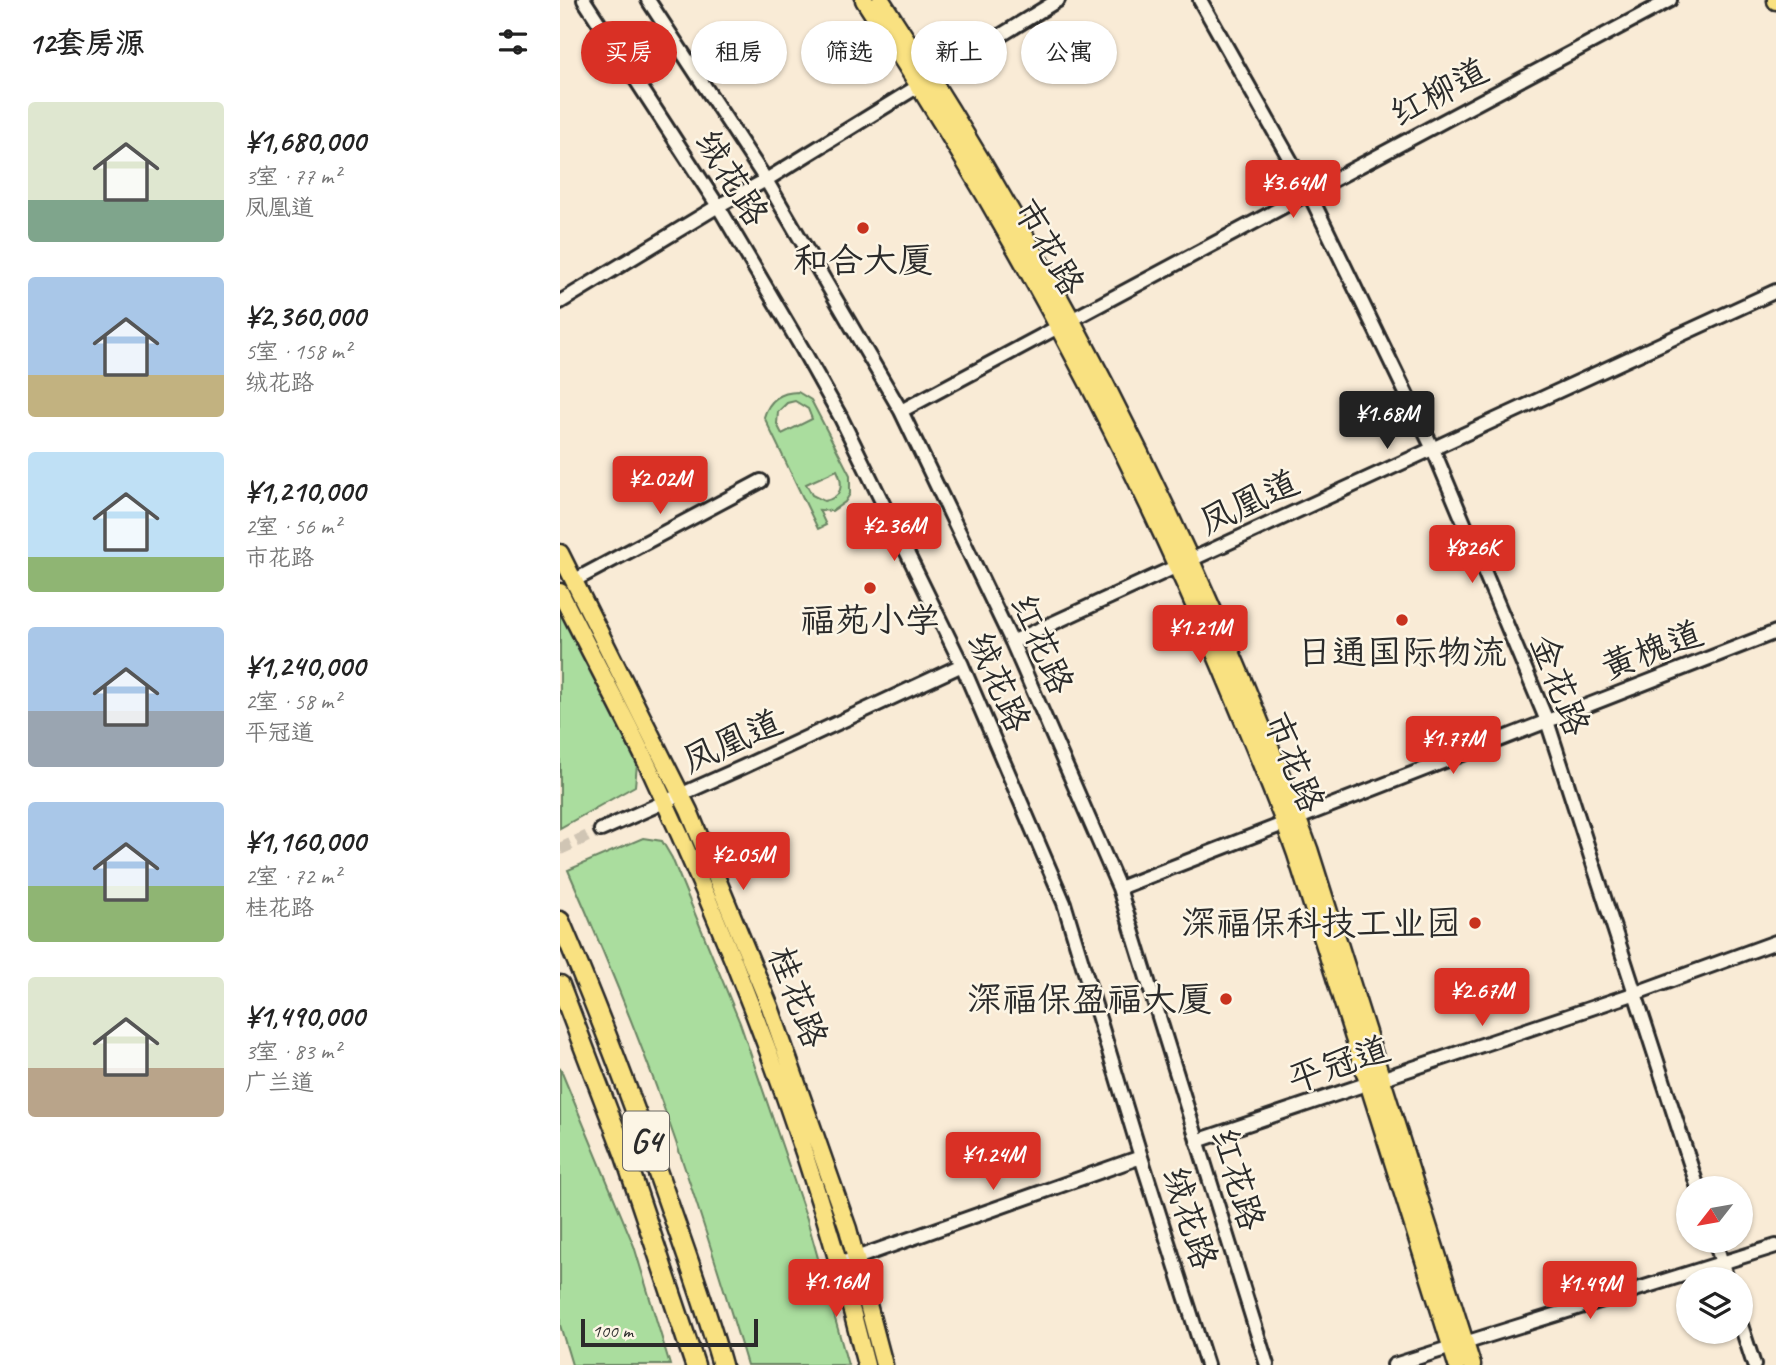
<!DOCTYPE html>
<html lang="zh">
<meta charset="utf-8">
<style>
body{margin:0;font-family:Caveat,"LXGW WenKai TC",sans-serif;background:#f2f2f2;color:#222;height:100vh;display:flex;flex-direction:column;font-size:26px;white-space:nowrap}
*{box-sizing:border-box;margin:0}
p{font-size:23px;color:#767676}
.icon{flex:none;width:38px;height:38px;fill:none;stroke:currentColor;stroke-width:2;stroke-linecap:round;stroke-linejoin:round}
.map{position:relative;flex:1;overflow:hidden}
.panel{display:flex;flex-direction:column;background:#fff;width:560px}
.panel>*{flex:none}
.banner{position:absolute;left:21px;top:21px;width:665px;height:63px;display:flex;gap:14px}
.needle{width:46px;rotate:239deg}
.tools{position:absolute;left:1116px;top:1176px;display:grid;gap:14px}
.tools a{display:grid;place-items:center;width:77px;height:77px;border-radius:50%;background:#fff;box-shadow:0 2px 5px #0004;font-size:35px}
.scale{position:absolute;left:21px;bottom:18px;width:177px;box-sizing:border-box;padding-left:7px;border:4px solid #2b2b2b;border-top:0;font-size:19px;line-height:24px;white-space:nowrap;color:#2b2b2b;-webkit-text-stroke:5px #fcf5e5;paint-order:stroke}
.price{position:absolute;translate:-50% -60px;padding:0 16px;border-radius:7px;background:#d93025;color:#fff;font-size:23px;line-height:46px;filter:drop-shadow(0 2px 4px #0008)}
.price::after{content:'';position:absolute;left:50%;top:42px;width:21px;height:16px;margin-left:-10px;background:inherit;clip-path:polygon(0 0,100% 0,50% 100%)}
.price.selected{background:#222;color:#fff}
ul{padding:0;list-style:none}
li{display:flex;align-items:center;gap:21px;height:175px;padding:0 28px}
li span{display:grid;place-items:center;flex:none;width:196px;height:140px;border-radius:7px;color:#555}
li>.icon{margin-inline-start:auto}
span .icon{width:84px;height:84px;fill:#fffc;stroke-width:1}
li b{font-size:30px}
h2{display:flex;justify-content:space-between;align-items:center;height:84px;padding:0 28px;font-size:30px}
.tag{padding:0 24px;border-radius:32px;background:#fff;box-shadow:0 2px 5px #0004;font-size:24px;line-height:63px}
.tag.selected{background:#d93025;color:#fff}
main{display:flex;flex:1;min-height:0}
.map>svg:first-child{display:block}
.park{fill:#aadd9e;stroke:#6a8464;stroke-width:2;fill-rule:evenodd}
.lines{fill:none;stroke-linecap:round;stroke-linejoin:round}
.minor-tunnel{stroke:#d0c5b4;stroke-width:12;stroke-dasharray:12 6;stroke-linecap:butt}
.minor-casing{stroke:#2b2b2b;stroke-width:18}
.major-casing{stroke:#2b2b2b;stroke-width:21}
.highway-casing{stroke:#2b2b2b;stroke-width:23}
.minor{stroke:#fcf5e5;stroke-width:12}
.major{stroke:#f9e181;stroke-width:16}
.highway{stroke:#f9e181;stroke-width:18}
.poi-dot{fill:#c8321e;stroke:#fcf5e5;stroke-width:2.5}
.labels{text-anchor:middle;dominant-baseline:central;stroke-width:5;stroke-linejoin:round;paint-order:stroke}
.shield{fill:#fcf5e5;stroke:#6a6863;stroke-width:2}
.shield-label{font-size:33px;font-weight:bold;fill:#2b2b2b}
.street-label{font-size:35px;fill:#2b2b2b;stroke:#fcf5e5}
.poi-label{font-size:35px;fill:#2b2b2b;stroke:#fcf5e5}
</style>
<main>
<section class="panel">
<h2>12套房源<svg class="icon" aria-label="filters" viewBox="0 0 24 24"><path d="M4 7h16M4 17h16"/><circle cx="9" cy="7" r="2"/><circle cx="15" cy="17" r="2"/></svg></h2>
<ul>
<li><span style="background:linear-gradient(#dfe7d0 70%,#7fa58c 0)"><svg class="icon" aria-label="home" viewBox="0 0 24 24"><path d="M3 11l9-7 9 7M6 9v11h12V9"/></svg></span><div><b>¥1,680,000</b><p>3室 · 77 m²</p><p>凤凰道</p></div></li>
<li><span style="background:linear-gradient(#a9c7e8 70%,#c2b280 0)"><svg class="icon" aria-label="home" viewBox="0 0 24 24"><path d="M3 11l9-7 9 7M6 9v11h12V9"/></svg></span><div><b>¥2,360,000</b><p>5室 · 158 m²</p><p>绒花路</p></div></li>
<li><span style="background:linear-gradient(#bfe0f5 75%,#8fb573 0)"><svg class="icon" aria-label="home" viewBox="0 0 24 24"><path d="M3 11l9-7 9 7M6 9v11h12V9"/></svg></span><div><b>¥1,210,000</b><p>2室 · 56 m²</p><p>市花路</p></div></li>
<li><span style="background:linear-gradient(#a9c7e8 60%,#9aa5b1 0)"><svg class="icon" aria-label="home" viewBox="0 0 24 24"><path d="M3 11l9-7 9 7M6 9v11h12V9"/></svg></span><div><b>¥1,240,000</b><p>2室 · 58 m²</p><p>平冠道</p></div></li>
<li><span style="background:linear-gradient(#a9c7e8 60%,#8fb573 0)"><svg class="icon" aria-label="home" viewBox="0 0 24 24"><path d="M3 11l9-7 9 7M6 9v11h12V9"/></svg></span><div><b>¥1,160,000</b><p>2室 · 72 m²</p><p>桂花路</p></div></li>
<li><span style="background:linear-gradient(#dfe7d0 65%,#b9a48a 0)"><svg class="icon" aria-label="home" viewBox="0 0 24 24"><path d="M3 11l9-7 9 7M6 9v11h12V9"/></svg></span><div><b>¥1,490,000</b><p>3室 · 83 m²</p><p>广兰道</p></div></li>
</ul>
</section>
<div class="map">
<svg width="1216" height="1365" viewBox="0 0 1216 1365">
<rect width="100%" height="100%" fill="#f9ebd6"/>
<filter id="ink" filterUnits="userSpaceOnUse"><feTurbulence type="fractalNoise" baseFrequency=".0143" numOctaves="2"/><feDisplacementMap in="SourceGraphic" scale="14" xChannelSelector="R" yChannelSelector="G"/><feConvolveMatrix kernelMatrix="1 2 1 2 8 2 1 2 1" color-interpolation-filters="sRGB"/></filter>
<g filter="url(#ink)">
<path class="park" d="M238 392 251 400 290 475V494L285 502 272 511 259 510 266 525 258 529 204 417C209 400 220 392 238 392ZM235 401 248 409 252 419 222 434 217 424 218 412 227 403ZM277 470C284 485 282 498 264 501L252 495 246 484Z
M0 608 77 764 75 786 0 828Z
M83 838 102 841 112 858 180 1023 247 1219 288 1365H187C160 1275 132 1185 100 1097 72 1020 41 945 8 870Z
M0 1068 74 1246 110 1365H12L0 1325Z"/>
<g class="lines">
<path class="minor-tunnel" d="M0 849 41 830"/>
<defs>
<path id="minor" d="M24 0 158 206 243 350 281 418 402 665 504 903 581 1157 647 1365
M88 0 206 180 341 411 452 642 559 888 707 1365
M640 0 749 193 873 449 987 721 1138 1188
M0 302 158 206 206 180 498 0
M341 411 1110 0
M15 580 201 481
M452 642 1216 291
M41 830 183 767 402 665
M559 888 1216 632
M637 1141 1076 993 1216 942
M1155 1241 1167 1279
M279 1264 581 1157
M1181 1325 1194 1365
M834 1365 1216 1246"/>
<path id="major" d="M304 0C443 212 565 438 663 672 688 732 714 792 736 854L897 1365
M321 0C495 265 640 551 749 849L912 1365
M1216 0V1
M0 553 129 811 210 1007 288 1229 324 1365
M0 592C30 652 62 711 91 772 180 962 255 1161 306 1365"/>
<path id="highway" d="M0 921C42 1019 79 1118 114 1219 131 1267 148 1315 162 1365
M0 985 64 1153 135 1365"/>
</defs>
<use href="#minor" class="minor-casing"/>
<use href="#major" class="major-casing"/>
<use href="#highway" class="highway-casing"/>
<use href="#minor" class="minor"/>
<use href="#major" class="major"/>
<use href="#highway" class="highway"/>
</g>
</g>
<g class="poi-dot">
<circle cx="303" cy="228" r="7"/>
<circle cx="310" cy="588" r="7"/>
<circle cx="842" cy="620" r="7"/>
<circle cx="915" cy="923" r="7"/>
<circle cx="666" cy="999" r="7"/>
</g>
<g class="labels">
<rect class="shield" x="63" y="1111.5" width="46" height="59" rx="5"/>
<g class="shield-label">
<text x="86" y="1141">G4</text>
</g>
<g class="street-label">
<text transform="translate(879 92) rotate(-28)">红柳道</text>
<text transform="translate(172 178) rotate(58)">绒花路</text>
<text transform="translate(489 247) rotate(60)">市花路</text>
<text transform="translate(689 502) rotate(-25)">凤凰道</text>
<text transform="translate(482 644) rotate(66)">红花路</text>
<text transform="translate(1092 650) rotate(-21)">黄槐道</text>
<text transform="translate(439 682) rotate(66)">绒花路</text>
<text transform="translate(1000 685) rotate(69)">金花路</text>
<text transform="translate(172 741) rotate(-24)">凤凰道</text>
<text transform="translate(734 762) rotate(68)">市花路</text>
<text transform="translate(238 997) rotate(69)">桂花路</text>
<text transform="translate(779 1064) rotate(-19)">平冠道</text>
<text transform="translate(678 1179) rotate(73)">红花路</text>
<text transform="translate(630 1218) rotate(72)">绒花路</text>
</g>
<g class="poi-label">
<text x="303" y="260">和合大厦</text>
<text x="310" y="620">福苑小学</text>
<text x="842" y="652">日通国际物流</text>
<text x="901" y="923" text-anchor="end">深福保科技工业园</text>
<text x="652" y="999" text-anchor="end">深福保盈福大厦</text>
</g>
</g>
</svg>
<div class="tools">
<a><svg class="needle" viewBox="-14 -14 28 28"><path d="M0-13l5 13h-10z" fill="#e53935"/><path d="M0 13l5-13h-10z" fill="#767676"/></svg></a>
<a><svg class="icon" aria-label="layers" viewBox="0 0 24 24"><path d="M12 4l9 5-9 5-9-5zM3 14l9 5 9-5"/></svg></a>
</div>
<div class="scale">100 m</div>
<b class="price" style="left:733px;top:220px">¥3.64M</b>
<b class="price selected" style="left:827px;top:451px">¥1.68M</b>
<b class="price" style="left:100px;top:516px">¥2.02M</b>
<b class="price" style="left:334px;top:563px">¥2.36M</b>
<b class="price" style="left:912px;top:585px">¥826K</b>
<b class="price" style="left:640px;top:665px">¥1.21M</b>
<b class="price" style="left:893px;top:776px">¥1.77M</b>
<b class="price" style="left:183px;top:892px">¥2.05M</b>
<b class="price" style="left:922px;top:1028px">¥2.67M</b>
<b class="price" style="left:433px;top:1192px">¥1.24M</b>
<b class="price" style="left:276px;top:1319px">¥1.16M</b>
<b class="price" style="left:1030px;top:1321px">¥1.49M</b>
<div class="banner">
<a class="tag selected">买房</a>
<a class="tag">租房</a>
<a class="tag">筛选</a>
<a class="tag">新上</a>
<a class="tag">公寓</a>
</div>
</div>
</main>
